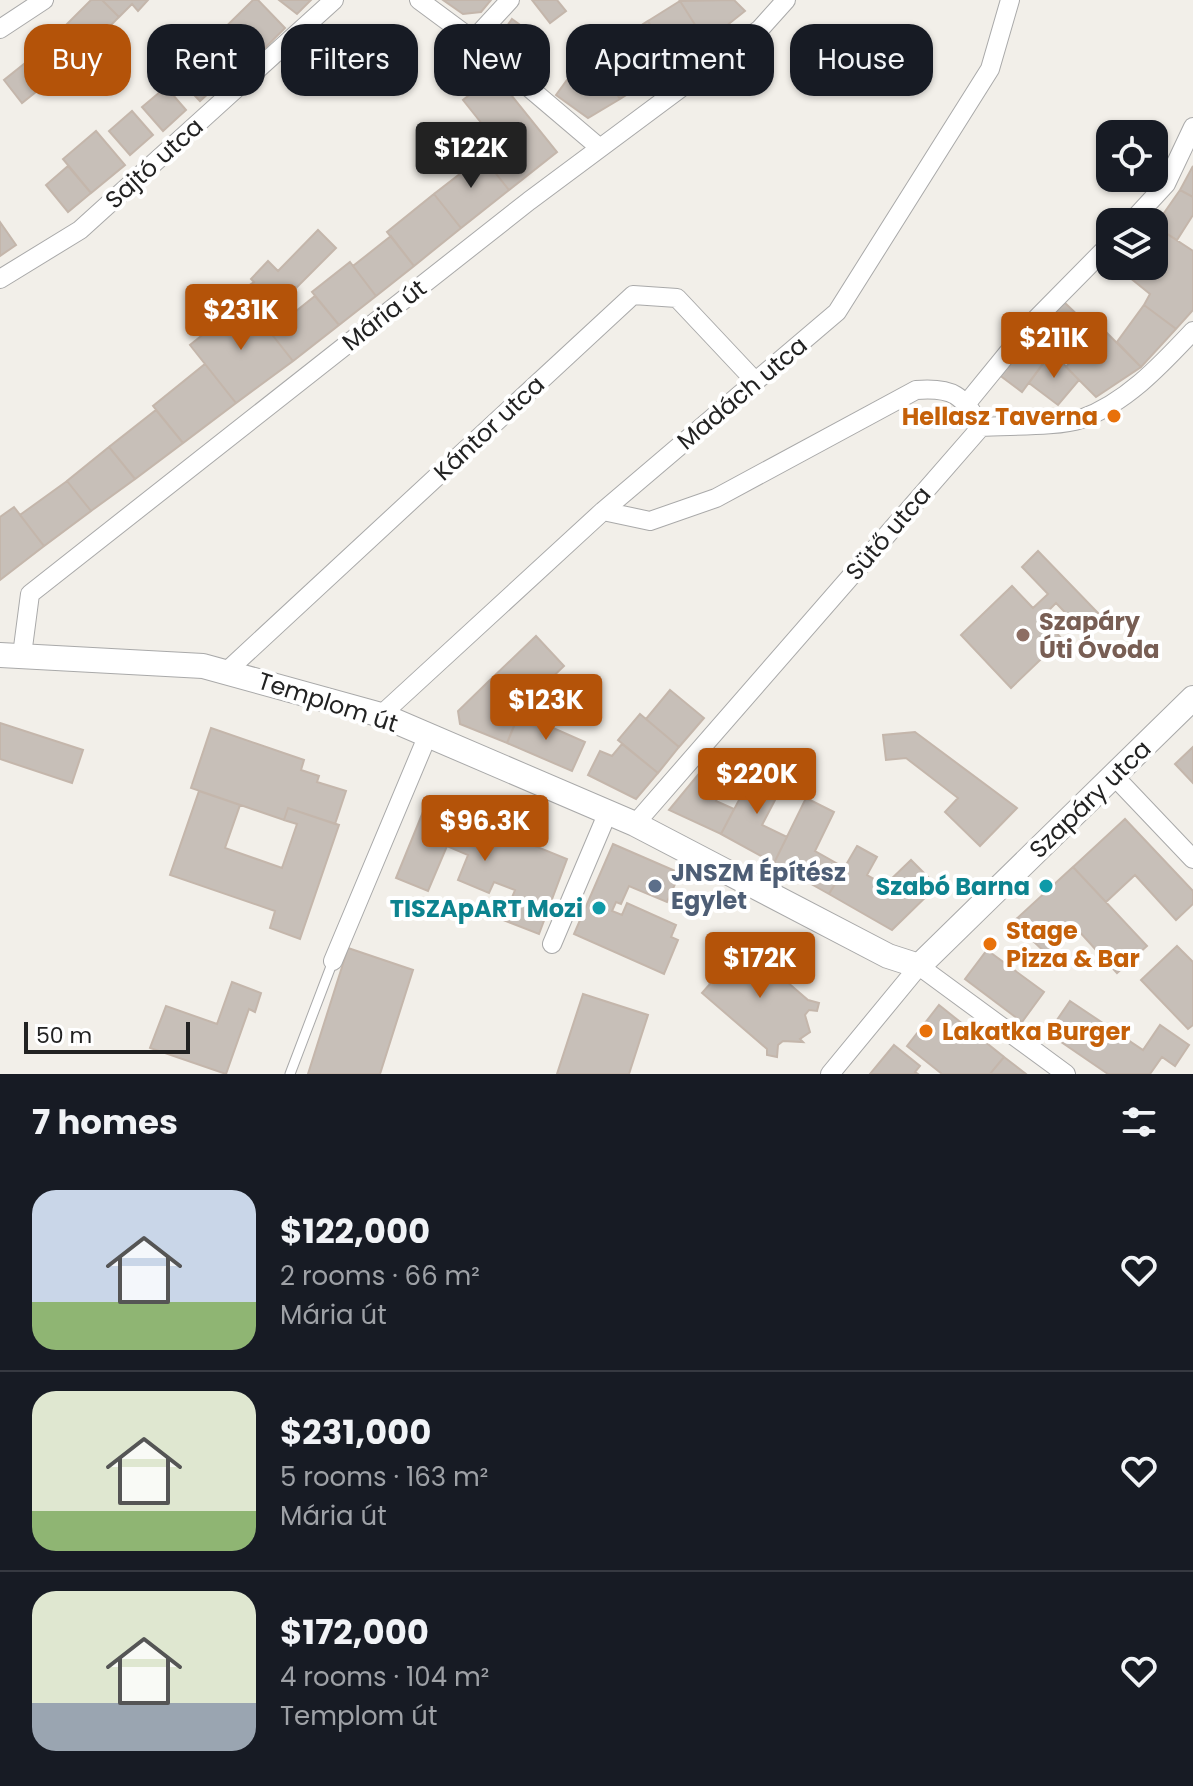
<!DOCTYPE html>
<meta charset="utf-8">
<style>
body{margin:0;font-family:Poppins,sans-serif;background:#20242c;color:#f1f3f6;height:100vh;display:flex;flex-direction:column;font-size:30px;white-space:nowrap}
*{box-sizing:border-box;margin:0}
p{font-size:26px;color:#9ea1a6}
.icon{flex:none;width:44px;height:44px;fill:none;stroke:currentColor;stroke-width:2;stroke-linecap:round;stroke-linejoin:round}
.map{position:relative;height:1074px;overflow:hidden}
.sheet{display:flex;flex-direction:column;background:#171b24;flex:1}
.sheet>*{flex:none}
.banner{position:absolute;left:24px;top:24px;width:1146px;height:72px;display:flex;gap:16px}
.fabs{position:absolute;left:1096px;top:120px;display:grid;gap:16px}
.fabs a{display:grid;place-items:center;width:72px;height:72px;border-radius:16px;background:#171b24;box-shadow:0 2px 6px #0004;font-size:40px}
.scale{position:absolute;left:24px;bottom:20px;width:166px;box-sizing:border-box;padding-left:8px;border:4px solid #222;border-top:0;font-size:22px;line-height:28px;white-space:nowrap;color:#222;-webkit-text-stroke:6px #fff;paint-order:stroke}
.price{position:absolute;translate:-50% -68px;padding:0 18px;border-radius:8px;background:#b45309;color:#fff;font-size:26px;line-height:52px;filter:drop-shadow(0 2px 4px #0008)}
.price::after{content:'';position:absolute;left:50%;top:48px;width:24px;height:18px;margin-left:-12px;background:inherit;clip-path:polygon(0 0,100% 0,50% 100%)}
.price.current{background:#222;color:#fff}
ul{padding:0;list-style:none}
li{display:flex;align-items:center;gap:24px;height:200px;padding:0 32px}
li+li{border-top:2px solid #363941}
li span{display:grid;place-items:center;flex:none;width:224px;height:160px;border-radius:24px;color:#555}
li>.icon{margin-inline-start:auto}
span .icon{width:96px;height:96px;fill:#fffc;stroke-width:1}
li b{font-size:34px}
h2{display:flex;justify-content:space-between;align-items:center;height:96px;padding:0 32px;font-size:34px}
.tag{padding:0 28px;border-radius:24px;background:#171b24;box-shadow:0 2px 6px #0004;font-size:28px;line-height:72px}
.tag.current{background:#b45309;color:#fff}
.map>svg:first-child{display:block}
.building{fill:#c7bfb8;stroke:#c4b6ab;stroke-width:2}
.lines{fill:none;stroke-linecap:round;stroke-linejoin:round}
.service-casing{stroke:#a9a9a9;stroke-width:11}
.minor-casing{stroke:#a9a9a9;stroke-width:20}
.tertiary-casing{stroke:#a9a9a9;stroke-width:26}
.service{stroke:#fff;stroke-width:9}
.minor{stroke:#fff;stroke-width:18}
.tertiary{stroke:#fff;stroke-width:24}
.food-dot{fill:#e8710a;stroke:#fff;stroke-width:3}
.education-dot{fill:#8d6e63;stroke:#fff;stroke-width:3}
.service-dot{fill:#5c6f8a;stroke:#fff;stroke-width:3}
.culture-dot{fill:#0f9aa8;stroke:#fff;stroke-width:3}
.labels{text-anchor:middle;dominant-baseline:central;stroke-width:8;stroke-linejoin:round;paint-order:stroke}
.street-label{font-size:24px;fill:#222;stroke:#fff}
.food-label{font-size:24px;font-weight:bold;fill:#c56008;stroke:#fff;text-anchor:start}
.education-label{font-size:24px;font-weight:bold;fill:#785e54;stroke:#fff;text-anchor:start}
.service-label{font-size:24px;font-weight:bold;fill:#4e5e75;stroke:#fff;text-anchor:start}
.culture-label{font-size:24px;font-weight:bold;fill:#0d838f;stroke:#fff;text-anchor:end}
</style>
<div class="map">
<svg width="1193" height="1074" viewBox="0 0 1193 1074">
<rect width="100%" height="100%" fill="#f2efe9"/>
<path class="building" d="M91 0H102L119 17 88 48 65 26Z
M102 0H148L138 11 132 4 119 17Z
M253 0H258L285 28 226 87 197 55Z
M279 0H311L297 14Z
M443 0H491L481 12 463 14Z
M532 0H557L566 11 550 23Z
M734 0 745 11 706 42 680 1Z
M680 1 706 42 675 65 648 21Z
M512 19 541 40 525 63 496 42Z
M648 21 675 65 620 99 593 56Z
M65 26 88 48 64 72 42 49Z
M197 55 221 82 200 101 175 75Z
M34 56 52 79 22 103 4 80Z
M578 65 588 73 599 66 620 99 588 118 556 95Z
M495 75 557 152 509 190 482 156 498 144 463 100Z
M166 87 186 110 163 131 142 107Z
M132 111 153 135 130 155 109 131Z
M96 131 125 165 91 193 63 159Z
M478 151 509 190 461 228 434 194 461 173 457 168Z
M68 166 91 193 68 212 46 185Z
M1193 166V197L1180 190Z
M1180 190 1193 197V215L1177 240 1155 226Z
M434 194 461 228 414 266 387 232Z
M0 222 16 245 0 256Z
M1155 226 1193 251V310L1176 329 1144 305 1150 294 1118 268 1154 266Z
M318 230 336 248 278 306 273 301 255 314 239 292 254 282 251 279 268 261 278 271Z
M391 236 414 266 376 296 353 266Z
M350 262 376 296 339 325 312 292Z
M315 296 339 325 293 361 270 332Z
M245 301 293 361 236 403 190 345Z
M1064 302 1088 325 1061 351 1051 342 1059 333 1046 320Z
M1144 305 1176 329 1141 367 1117 342Z
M1101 327 1141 367 1096 397 1066 367Z
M1020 345 1044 362 1022 392 998 374Z
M1052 352 1079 380 1058 405 1029 383Z
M205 364 236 403 183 443 153 406Z
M156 410 183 443 135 479 109 447Z
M109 447 135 479 91 511 67 481Z
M67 481 91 511 44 546 20 515Z
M14 507 44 546 0 580V517Z
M1038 551 1098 613 1081 629 1056 603 1042 617 1062 639 1011 688 961 635 1012 586 1033 608 1048 594 1022 567Z
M536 636 564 666 518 710 490 680Z
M490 680 513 704 505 712 518 717 507 743 460 724 458 711Z
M670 690 704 718 679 747 646 719Z
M519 713 585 742 572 771 507 743Z
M640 714 679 747 658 773 618 740Z
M0 723 83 750 72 783 0 759Z
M211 728 304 760 301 770 319 776 317 782 346 791 335 824 288 808 284 820 191 788Z
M915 732 1017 808 980 846 945 812 958 798 906 758 886 760 883 735Z
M622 744 658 773 636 799 588 775 600 751 612 756Z
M1193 747V783L1175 764Z
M716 753 739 772 716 801 734 809 721 834 669 810Z
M757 766 785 781 762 825 787 837 774 863 721 834Z
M199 791 240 805 225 848 282 868 297 824 284 820 288 808 339 825 300 939 270 928 275 911 170 875Z
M806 798 834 812 815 851 845 868 829 894 774 863Z
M427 802 567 859 539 934 503 920 515 890 494 882 489 893 458 880 468 855 447 846 428 891 396 878Z
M1125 819 1193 891V904L1176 920 1135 875 1106 902 1073 867Z
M613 844 680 873 667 902 629 886 621 904 616 902 612 911 622 915 627 903 676 925 671 937 678 940 664 974 574 934Z
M857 846 877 857 867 875 885 885 911 860 937 886 892 930 829 894Z
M1073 867 1147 946 1117 973 1077 929 1049 956 1013 922Z
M742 943 808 1000 819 1003 817 1011 809 1010 805 1015 810 1032 800 1039 803 1042 783 1041 778 1045 777 1057 767 1055V1049L702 993 710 984 707 978H712L729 952 734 955Z
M1177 946 1193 962V1025L1188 1029 1141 980Z
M348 948 413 970 380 1074H308Z
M987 950 1044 992 1022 1022 965 979Z
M232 982 261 993 255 1012 249 1009 226 1074 150 1048 166 1006 217 1024Z
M583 994 648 1015 629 1074H557Z
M1070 1001 1143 1050 1160 1025 1189 1045 1175 1066 1162 1057 1150 1074H1108L1048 1033Z
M939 1005 1004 1057 990 1074H942L907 1046Z
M894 1045 920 1066 915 1072 918 1074H870Z
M1004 1057 1026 1074H990Z"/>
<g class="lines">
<defs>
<path id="service" d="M290 1074 333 961"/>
<path id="minor" d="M419 0 473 40 600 148
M0 29 44 0
M473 40 510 0
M1131 222 1166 184 1193 127
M0 279 80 230 334 0
M967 403 1033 322 1110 244
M603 511 650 521 716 498 916 390C953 387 963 395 981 427
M22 655 30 594 529 201 760 29 786 0
M228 670 633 295 677 298 756 382
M381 715 603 511 837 312 990 69 1010 0
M1114 776 1193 859
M635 824 981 427C1007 425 1059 427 1081 419 1126 403 1161 365 1193 331
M552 944 608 812
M333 961 427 737
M830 1074 919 966 1066 1074"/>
<path id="tertiary" d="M0 655 203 666 381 715 635 824 888 956 919 966 1193 698"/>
</defs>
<use href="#service" class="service-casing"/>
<use href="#minor" class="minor-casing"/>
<use href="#tertiary" class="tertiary-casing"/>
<use href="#service" class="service"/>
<use href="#minor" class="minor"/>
<use href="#tertiary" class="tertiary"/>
</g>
<g class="food-dot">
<circle cx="1114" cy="416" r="8"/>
<circle cx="990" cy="944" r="8"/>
<circle cx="926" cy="1031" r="8"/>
</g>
<circle class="education-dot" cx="1023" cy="635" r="8"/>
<circle class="service-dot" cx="655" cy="886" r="8"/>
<g class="culture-dot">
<circle cx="1046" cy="886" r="8"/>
<circle cx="599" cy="908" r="8"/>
</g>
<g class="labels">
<g class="street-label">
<text transform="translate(154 163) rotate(-42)">Sajtó utca</text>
<text transform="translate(384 315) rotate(-38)">Mária út</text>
<text transform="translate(742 393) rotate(-40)">Madách utca</text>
<text transform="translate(489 428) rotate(-43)">Kántor utca</text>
<text transform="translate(888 533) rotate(-49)">Sütő utca</text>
<text transform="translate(328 702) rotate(18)">Templom út</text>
<text transform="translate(1090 799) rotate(-44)">Szapáry utca</text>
</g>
<g class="food-label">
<text x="1098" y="416" text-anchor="end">Hellasz Taverna</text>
<text x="1006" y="930">Stage<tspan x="1006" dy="28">Pizza &amp; Bar</tspan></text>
<text x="942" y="1031">Lakatka Burger</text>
</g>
<g class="education-label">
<text x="1039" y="621">Szapáry<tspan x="1039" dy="28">Úti Óvoda</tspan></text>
</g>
<g class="service-label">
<text x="671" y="872">JNSZM Építész<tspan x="671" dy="28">Egylet</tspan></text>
</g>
<g class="culture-label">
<text x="1030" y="886">Szabó Barna</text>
<text x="583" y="908">TISZApART Mozi</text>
</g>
</g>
</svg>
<div class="fabs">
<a><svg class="icon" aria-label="locate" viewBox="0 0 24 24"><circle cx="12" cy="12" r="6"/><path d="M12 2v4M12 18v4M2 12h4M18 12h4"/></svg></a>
<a><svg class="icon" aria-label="layers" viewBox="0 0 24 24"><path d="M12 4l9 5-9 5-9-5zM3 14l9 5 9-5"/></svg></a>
</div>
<div class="scale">50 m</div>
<b class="price current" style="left:471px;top:190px">$122K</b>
<b class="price" style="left:241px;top:352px">$231K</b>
<b class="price" style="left:1054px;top:380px">$211K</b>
<b class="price" style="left:546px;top:742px">$123K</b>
<b class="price" style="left:757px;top:816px">$220K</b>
<b class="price" style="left:485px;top:863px">$96.3K</b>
<b class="price" style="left:760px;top:1000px">$172K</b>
<div class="banner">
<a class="tag current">Buy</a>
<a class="tag">Rent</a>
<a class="tag">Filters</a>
<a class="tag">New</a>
<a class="tag">Apartment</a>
<a class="tag">House</a>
</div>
</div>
<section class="sheet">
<h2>7 homes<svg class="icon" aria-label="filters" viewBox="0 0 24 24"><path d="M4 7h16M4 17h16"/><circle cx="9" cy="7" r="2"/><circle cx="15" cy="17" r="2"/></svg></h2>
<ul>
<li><span style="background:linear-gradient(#c9d6e8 70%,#8fb573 0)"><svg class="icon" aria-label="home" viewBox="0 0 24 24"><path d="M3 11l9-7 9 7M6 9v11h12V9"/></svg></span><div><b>$122,000</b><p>2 rooms · 66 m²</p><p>Mária út</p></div><svg class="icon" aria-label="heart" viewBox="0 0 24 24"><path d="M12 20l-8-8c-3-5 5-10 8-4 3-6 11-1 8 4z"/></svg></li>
<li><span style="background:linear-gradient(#dfe7d0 75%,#8fb573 0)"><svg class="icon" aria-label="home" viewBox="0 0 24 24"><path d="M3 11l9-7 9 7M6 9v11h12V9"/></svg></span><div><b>$231,000</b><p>5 rooms · 163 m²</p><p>Mária út</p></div><svg class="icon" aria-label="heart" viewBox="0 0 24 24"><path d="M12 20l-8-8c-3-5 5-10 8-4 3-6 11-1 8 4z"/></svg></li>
<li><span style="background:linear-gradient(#dfe7d0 70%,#9aa5b1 0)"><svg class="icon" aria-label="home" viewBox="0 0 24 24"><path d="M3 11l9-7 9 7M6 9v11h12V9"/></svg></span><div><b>$172,000</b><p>4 rooms · 104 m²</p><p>Templom út</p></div><svg class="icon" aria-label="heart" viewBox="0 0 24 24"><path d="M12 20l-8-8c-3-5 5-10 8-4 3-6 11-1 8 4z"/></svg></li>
</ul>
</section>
